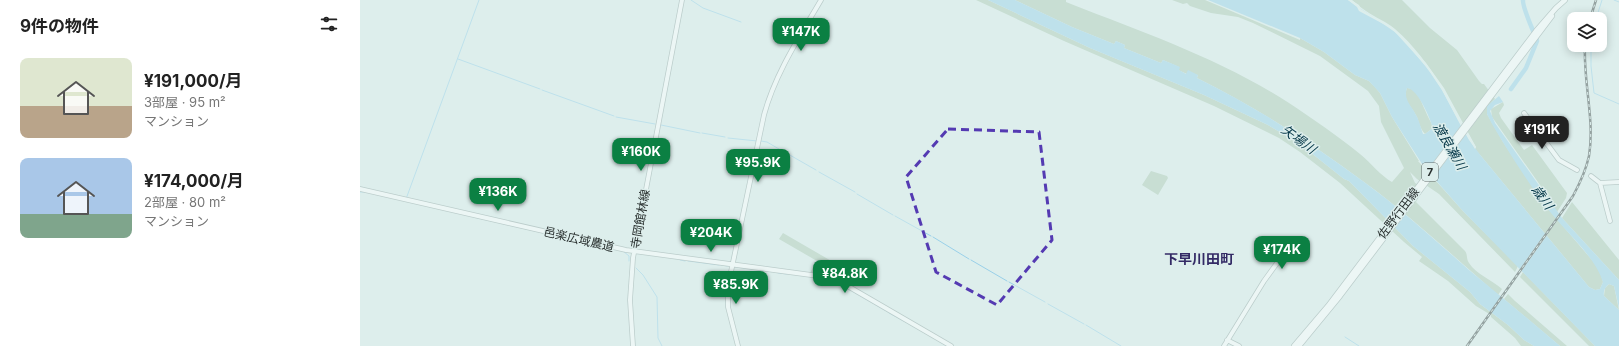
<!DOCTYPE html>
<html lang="ja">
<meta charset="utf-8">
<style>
body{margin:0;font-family:Inter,"Noto Sans JP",sans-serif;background:#f6f6f6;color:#222;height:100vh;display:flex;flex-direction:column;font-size:15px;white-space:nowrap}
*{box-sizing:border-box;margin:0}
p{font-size:13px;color:#767676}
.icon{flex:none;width:22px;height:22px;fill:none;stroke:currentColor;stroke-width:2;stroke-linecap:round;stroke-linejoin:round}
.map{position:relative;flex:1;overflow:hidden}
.side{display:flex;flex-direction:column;background:#fff;width:360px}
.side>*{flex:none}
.buttons{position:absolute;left:1207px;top:12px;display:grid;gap:8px}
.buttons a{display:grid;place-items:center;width:40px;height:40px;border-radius:8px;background:#fff;box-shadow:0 2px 10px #0003;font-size:20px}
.price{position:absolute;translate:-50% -34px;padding:0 9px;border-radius:8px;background:#0b8043;color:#fff;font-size:13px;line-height:26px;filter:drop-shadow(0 1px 2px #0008)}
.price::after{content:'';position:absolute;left:50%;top:24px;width:12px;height:9px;margin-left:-6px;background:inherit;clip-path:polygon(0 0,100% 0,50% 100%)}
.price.selected{background:#222;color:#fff}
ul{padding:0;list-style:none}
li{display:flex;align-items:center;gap:12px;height:100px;padding:0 20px}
li span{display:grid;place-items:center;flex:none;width:112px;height:80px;border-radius:8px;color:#555}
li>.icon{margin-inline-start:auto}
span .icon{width:48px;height:48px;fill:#fffc;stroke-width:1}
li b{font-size:17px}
h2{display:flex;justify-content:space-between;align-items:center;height:48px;padding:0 20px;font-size:17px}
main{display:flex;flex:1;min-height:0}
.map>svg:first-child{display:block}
.green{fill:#afc9b3}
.water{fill:#99d0e9;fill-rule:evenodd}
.pier{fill:#ddeeec}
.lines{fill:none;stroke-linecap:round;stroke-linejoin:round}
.stream{stroke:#99d0e9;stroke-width:1}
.river{stroke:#99d0e9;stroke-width:4.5}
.secondary-casing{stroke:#95a5a3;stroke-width:5.5}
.primary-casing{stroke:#95a5a3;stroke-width:6}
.secondary{stroke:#fff;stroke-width:4}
.primary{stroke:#fff;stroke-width:4.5}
.rail-casing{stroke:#3e4645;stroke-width:2.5}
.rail{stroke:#ddeeec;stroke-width:1;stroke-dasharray:3;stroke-linecap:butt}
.marked{fill:none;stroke:#543ab2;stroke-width:3;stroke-dasharray:8 5;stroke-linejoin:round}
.labels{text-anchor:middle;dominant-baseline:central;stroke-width:3;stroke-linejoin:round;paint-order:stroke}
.shield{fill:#ddeeec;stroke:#5f6968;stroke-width:1}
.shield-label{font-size:11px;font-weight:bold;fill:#29302f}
.street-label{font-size:12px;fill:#29302f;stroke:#ddeeec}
.water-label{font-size:13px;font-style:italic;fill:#033647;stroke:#ddeeec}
.quarter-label{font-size:14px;font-weight:bold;fill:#332a65;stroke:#ddeeec}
</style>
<main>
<section class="side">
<h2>9件の物件<svg class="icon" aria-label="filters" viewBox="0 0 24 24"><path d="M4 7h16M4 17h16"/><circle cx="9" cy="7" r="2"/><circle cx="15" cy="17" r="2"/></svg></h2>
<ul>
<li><span style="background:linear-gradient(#dfe7d0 60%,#b9a48a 0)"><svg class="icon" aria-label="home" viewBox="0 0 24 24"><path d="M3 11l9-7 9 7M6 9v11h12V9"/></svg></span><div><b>¥191,000/月</b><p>3部屋 · 95 m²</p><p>マンション</p></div></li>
<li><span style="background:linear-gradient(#a9c7e8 70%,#7fa58c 0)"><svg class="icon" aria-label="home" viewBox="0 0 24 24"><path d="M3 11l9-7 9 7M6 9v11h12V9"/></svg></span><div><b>¥174,000/月</b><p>2部屋 · 80 m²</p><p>マンション</p></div></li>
</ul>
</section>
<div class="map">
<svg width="1259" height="346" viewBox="0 0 1259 346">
<rect width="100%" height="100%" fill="#ddeeec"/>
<path class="green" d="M616 0H628L730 48 844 95 908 125 940 144 984 179 989 181 1053 246 1110 292 1120 304 1148 325 1164 340 1174 346H1161L1155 338 1131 317V315L1116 306 1088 281 1059 261 1062 257 1044 242 980 183 940 152 919 138 854 106 704 41Z
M655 0H706V2L711 4C785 33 861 59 929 103 953 119 978 136 1000 154 1011 163 1021 176 1032 182L1044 168 1021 122 1019 106 1008 91 960 56 893 23 878 17 851 13 830 6 827 3 823 4 812 0H845L940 40V38L964 52 995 75 1009 81 1014 86 1020 93 1032 117 1059 161H1058L1103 211 1158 266 1155 272 1079 194 1057 179 1050 172 1055 183 1064 188 1056 202 1105 251C1108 255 1106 259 1109 263 1116 274 1132 280 1142 289L1138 295C1094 257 1051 216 1004 182 951 143 896 107 837 78L838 75 827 74 818 70 819 67 803 60 801 63 764 48 765 45 756 41 754 44 712 27Z
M992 0H1042L1070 28 1097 50 1119 81 1122 84H1124L1135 99 1132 102 1127 114 1143 142 1184 204 1232 260 1240 271 1243 282 1240 289 1235 290 1229 287 1121 156 1115 149 1116 147C1091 106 1073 62 1035 29 1027 22 1016 18 1006 11 1001 8 997 4 992 0Z
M1047 88C1057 88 1061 101 1065 110 1067 116 1071 121 1073 128L1065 134C1061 130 1059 123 1057 117 1052 106 1042 101 1047 88Z
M1143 102 1144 105 1139 113 1141 118 1164 150 1172 145 1207 193 1206 198 1197 212 1188 200 1180 185 1132 117 1131 109Z
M791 171 807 176 808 178 798 195 782 185Z
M1212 202 1259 260V280L1202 218Z
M423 233 480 266 473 277 450 273 457 261 419 239Z
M1163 272 1235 346H1229L1160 277Z
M1249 284 1254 286 1259 310 1244 296 1245 288Z
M1148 294 1155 301 1207 346H1200L1144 299Z"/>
<path class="water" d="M628 0H655L712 27 754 44 756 41 765 45 764 48 801 63 803 60 820 67 819 70 826 74 828 70 838 75 837 78C896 107 952 143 1004 182 1041 209 1075 240 1109 270 1139 295 1170 320 1200 346H1174L1164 340 1148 325 1120 304 1110 292 1053 246 989 181 984 179 940 144 908 125 844 95 730 48Z
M848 0H988L1035 32 1065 65 1082 90 1109 140 1121 156 1229 287 1235 290 1240 289 1243 282C1234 254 1202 229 1184 204 1165 178 1148 151 1132 124L1127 114V106L1139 96 1143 102 1135 105 1130 111 1135 123 1202 218 1259 280V308L1254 286 1249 284C1245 287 1243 291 1244 296L1259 310V346H1235L1103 211 1064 167 1032 117 1020 93 1009 81 995 75 964 52 940 38ZM1047 88C1058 89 1070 118 1073 128L1065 134H1063C1061 128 1059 120 1056 115 1051 105 1043 99 1047 88Z"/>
<path class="pier" d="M988 0H991L999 5 1001 9 1036 31 1066 63 1084 88 1116 147 1115 149 1106 134 1072 179 1066 172 1101 126 1082 90 1071 73 1043 39 1029 27 999 11 997 7Z
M1186 232 1188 234 1161 272 1159 270Z"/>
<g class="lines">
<path class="stream" d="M331 0 343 8 381 22
M1254 0 1259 2
M1236 19 1242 0
M1231 45V66L1234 93 1259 104
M98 59 180 89
M182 90 254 116
M256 117 295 124
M301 125 340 133
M342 133 365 137
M368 138 397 141
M401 141 407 142 419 149
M421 150 456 170
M459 172 495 192
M0 192H5
M497 194 533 215
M46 199 119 0
M535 216 571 236
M114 217 263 251 269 256V261
M573 237 609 259
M320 260 325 261
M611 260 647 281
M328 261 359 265
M362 265 367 266
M377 267 400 270
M276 268 283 275 297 297 298 338 302 346
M418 273 427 274
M473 281 490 290
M649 282 685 302
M492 291 528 312
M688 304 724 324
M529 313 562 331
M726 325 761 346
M985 337 999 346
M580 342 587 346"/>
<path class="river" d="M1151 89 1166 68 1177 41C1174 32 1162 7 1163 0"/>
<defs>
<path id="secondary" d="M1164 113 1199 160 1217 170
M1231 176 1240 183 1250 221
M1240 183 1259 182
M0 189 266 250 466 277 479 281 591 346
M867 340 879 346
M273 346 270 300 273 258 322 0
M378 346 368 307V286L404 115C415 74 440 36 461 0
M864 346 904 281 928 248"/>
<path id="primary" d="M934 346 968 306 1176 31 1196 8 1205 0
M939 346 980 296 1192 16"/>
</defs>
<use href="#secondary" class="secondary-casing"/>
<use href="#primary" class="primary-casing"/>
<use href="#secondary" class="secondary"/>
<use href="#primary" class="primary"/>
<defs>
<path id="rail" d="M1230 19 1236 0
M1107 346 1213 196C1220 183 1226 170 1229 156 1235 119 1223 82 1225 45"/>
</defs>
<use href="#rail" class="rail-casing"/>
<use href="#rail" class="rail"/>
</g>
<path d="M0 0H1259V346H0ZM588 129 679 132 692 240 637 305 576 272 546 177Z" fill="#ddeeec" fill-opacity=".55" fill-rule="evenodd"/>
<path class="marked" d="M588 129 679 132 692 240 637 305 576 272 546 177Z"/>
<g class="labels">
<rect class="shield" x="1062" y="163" width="16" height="18" rx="3"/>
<g class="shield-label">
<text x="1070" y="172">7</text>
</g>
<g class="street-label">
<text transform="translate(1038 213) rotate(-53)">佐野行田線</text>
<text transform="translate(280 219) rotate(-80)">寺岡館林線</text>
<text transform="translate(219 239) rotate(13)">邑楽広域農道</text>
</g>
<g class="water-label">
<text transform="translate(939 139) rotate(36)">矢場川</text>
<text transform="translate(1090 146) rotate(60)">渡良瀬川</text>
<text transform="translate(1183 197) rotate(54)">歳川</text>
</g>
<g class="quarter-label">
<text x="839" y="258">下早川田町</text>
</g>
</g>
</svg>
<div class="buttons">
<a><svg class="icon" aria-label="layers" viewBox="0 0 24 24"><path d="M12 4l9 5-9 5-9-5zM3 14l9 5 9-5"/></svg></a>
</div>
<b class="price" style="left:441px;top:52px">¥147K</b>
<b class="price selected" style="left:1182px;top:150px">¥191K</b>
<b class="price" style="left:281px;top:172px">¥160K</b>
<b class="price" style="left:398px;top:183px">¥95.9K</b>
<b class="price" style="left:138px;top:212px">¥136K</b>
<b class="price" style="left:351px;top:253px">¥204K</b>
<b class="price" style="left:922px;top:270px">¥174K</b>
<b class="price" style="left:485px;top:294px">¥84.8K</b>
<b class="price" style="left:376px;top:305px">¥85.9K</b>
</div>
</main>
